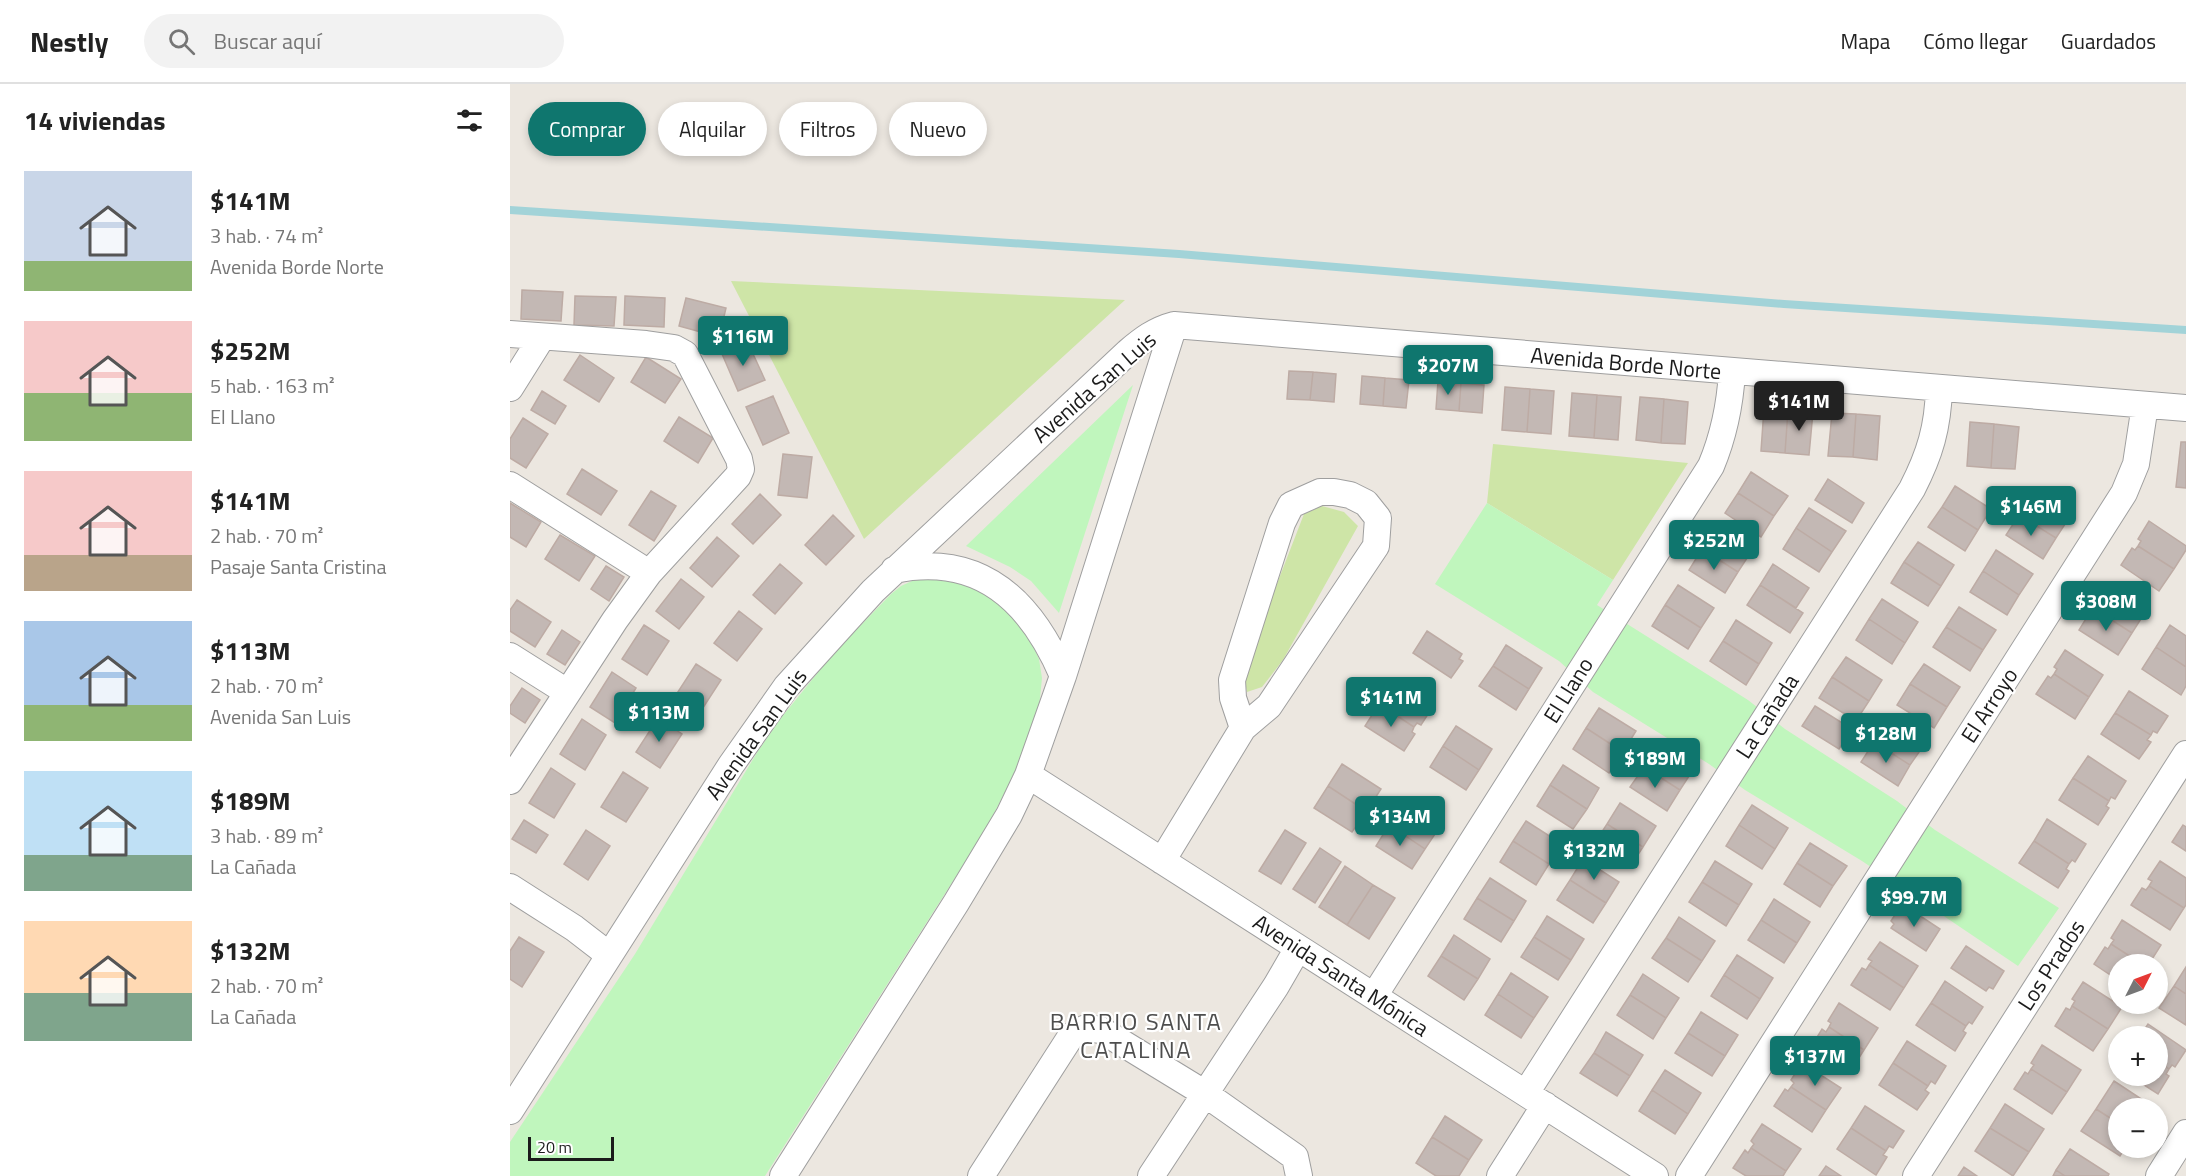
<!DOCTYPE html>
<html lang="es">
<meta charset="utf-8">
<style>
body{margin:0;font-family:"Titillium Web",sans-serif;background:#f2f2f2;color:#222;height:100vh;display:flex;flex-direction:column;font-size:22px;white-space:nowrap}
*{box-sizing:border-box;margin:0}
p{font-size:20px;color:#767676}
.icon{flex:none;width:33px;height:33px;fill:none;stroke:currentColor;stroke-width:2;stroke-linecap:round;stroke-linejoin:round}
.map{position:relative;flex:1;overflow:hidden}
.details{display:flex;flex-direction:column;background:#fff;width:510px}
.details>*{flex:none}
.banner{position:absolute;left:18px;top:18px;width:570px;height:54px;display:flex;gap:12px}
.needle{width:39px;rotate:48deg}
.fabs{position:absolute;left:1598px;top:870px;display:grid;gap:12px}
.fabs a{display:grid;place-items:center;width:60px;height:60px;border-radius:50%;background:#fff;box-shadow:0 3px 9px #0003;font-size:30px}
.scale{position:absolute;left:18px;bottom:15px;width:86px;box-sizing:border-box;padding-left:6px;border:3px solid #1b1b1b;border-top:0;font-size:16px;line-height:21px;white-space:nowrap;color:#1b1b1b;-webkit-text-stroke:4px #fff;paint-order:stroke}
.price{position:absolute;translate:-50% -51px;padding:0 14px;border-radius:6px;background:#0f766e;color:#fff;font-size:20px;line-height:39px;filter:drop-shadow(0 2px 3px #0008)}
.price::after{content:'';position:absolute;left:50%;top:36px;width:18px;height:14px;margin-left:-9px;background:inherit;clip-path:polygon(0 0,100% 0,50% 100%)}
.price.current{background:#222;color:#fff}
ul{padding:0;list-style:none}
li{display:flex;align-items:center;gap:18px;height:150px;padding:0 24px}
li span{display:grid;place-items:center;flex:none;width:168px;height:120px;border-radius:0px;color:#555}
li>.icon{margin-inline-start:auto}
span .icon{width:72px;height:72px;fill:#fffc;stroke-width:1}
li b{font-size:26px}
h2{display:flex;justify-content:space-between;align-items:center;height:72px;padding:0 24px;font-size:26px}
.chip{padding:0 21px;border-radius:27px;background:#fff;box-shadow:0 3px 9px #0003;font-size:21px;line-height:54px}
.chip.current{background:#0f766e;color:#fff}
header{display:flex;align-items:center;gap:36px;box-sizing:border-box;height:84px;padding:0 30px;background:#fff;border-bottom:2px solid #e0e0e0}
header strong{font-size:28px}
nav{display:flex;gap:33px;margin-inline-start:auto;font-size:21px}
.search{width:420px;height:54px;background:#f2f2f2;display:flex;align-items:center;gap:15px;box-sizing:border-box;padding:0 21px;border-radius:33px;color:#767676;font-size:22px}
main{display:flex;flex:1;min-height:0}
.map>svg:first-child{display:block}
.grass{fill:#cee5a7}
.park{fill:#c0f6bd}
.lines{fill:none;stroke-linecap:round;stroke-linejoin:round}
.stream{stroke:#a2d3d8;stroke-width:8}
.building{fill:#c3b8b4;stroke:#bdaba4;stroke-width:1.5}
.minor-casing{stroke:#9f9f9f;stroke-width:28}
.minor{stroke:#fff;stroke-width:26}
.labels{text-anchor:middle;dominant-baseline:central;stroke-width:4.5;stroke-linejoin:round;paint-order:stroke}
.street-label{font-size:22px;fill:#1b1b1b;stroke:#fff}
.neighbourhood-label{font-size:24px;letter-spacing:1.5px;fill:#4e4e4e;stroke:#fff}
</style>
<header>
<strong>Nestly</strong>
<div class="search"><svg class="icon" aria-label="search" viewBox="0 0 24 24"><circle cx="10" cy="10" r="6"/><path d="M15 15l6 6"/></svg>Buscar aquí</div>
<nav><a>Mapa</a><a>Cómo llegar</a><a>Guardados</a></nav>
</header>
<main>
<section class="details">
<h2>14 viviendas<svg class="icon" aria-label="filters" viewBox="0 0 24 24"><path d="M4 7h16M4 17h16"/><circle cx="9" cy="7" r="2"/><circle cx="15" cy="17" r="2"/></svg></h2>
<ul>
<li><span style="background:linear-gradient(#c9d6e8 75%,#8fb573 0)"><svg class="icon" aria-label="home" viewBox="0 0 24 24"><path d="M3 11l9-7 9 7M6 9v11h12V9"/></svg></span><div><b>$141M</b><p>3 hab. · 74 m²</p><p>Avenida Borde Norte</p></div></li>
<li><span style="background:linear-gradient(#f6c9c9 60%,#8fb573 0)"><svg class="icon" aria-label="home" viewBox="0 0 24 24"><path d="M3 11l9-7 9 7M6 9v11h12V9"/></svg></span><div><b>$252M</b><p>5 hab. · 163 m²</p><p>El Llano</p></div></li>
<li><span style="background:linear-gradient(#f6c9c9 70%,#b9a48a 0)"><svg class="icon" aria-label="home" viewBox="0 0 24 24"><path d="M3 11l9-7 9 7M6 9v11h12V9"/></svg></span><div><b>$141M</b><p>2 hab. · 70 m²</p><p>Pasaje Santa Cristina</p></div></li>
<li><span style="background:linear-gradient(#a9c7e8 70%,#8fb573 0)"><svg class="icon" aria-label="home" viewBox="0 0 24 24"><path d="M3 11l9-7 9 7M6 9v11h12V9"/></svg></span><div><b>$113M</b><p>2 hab. · 70 m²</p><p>Avenida San Luis</p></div></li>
<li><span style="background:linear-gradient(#bfe0f5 70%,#7fa58c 0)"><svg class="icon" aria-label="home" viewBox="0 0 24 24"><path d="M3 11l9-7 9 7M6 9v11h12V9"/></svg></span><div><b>$189M</b><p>3 hab. · 89 m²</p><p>La Cañada</p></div></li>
<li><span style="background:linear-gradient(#ffd9b3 60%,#7fa58c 0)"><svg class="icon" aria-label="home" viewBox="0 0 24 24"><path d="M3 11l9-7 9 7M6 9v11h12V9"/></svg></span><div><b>$132M</b><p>2 hab. · 70 m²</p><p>La Cañada</p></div></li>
</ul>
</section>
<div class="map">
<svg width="1676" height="1092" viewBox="0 0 1676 1092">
<rect width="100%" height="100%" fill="#ece7e0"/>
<path class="grass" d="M221 197 615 216 354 455Z
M983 360 1178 379 1103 496 977 419Z
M812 422 834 428 848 442 773 576 752 603 737 608 734 594 749 546 794 430Z"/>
<path class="park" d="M623 301 549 529 521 497 500 483 456 462Z
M977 419 1103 496 1087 521 1238 616 1275 645 1387 717 1425 746 1549 824 1508 882 1352 777 1235 706 1199 680 1083 608 1049 577 925 500Z
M414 495 444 497 463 502 491 517 520 556 529 575 532 594 529 624 509 682 473 750 255 1092H0V1058L125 870 248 667 271 634 322 571 381 510 391 502 402 497Z"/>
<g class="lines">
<path class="stream" d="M0 126 669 170 1274 220 1676 246"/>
</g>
<path class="building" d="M12 206 53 208 51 237 11 235Z
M65 212 106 213 104 242 64 241Z
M115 212 155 214 154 243 114 241Z
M176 214 216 224 209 253 169 242Z
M238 259 255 296 228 307 212 270Z
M70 271 104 294 89 318 54 296Z
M136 273 171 295 155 319 121 298Z
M779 287 803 288 800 316 777 315Z
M803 288 826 290 824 318 800 316Z
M852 292 875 294 873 322 850 320Z
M875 294 899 296 896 324 873 322Z
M928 297 951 299 949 327 926 325Z
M951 299 974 301 972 329 949 327Z
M995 303 1020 305 1017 348 992 346Z
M1020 305 1044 307 1041 350 1017 348Z
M32 307 56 322 45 340 21 326Z
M1062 309 1087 311 1084 354 1059 352Z
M1087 311 1111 313 1108 356 1084 354Z
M263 312 279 349 253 361 236 323Z
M1130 313 1154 315 1151 359 1126 356Z
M1154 315 1178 318 1175 360 1151 359Z
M1254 324 1278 326 1275 369 1251 367Z
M1278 326 1303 328 1299 371 1275 369Z
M1322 329 1346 330 1343 373 1318 372Z
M1346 330 1370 332 1367 376 1343 373Z
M169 333 203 354 188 379 154 357Z
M13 334 38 350 16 384 0 374V355Z
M1460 338 1484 340 1481 384 1457 382Z
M1484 340 1509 343 1505 385 1481 384Z
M1671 358H1676V404L1666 403Z
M273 370 302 373 297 414 268 411Z
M72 385 107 407 91 431 57 410Z
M1241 388 1278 412 1264 432 1228 409Z
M1318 395 1354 419 1342 439 1305 416Z
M1445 402 1481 425 1468 446 1432 423Z
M141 407 166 422 144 457 119 441Z
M1228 409 1264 432 1251 453 1215 429Z
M250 410 271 431 243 460 222 440Z
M1522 410 1559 434 1546 454 1509 431Z
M0 419 31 438 16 463 0 453Z
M1432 423 1468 446 1455 467 1418 443Z
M1299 424 1336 447 1322 468 1286 444Z
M323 431 344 452 316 481 295 461Z
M1509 431 1546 454 1533 475 1496 451Z
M1639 437 1676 462V466L1664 485 1628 462 1631 457 1628 455Z
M1286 444 1322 468 1309 488 1273 465Z
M1205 445 1241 468 1228 488 1192 465Z
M50 451 85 472 69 497 35 475Z
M207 453 229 472 202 503 180 484Z
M1408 458 1444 481 1431 502 1394 478Z
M1628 462 1664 485 1649 507 1611 481 1622 464 1625 466Z
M1192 465 1228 488 1215 509 1179 486Z
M1486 466 1523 490 1509 511 1473 487Z
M1394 478 1431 502 1418 522 1381 499Z
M270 480 292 499 265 530 243 511Z
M1263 480 1299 504 1286 524 1250 501Z
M96 482 114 493 99 517 81 505Z
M1473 487 1509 511 1497 531 1460 508Z
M171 495 194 513 169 545 146 527Z
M1168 501 1204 524 1191 544 1155 521Z
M1250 501 1293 529 1280 549 1237 521Z
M1597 502 1636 527 1622 549 1586 526 1589 522 1586 519Z
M1372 515 1408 538 1395 559 1359 535Z
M7 516 41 538 25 563 0 547V526Z
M1155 521 1191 544 1178 565 1142 542Z
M1449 523 1486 546 1473 566 1436 543Z
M1586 526 1622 549 1608 571 1569 546 1580 528 1584 531Z
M229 527 252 545 227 577 204 559Z
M1359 535 1395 559 1382 580 1346 556Z
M1226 536 1262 559 1249 580 1213 557Z
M134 541 159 557 137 591 112 575Z
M1660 541 1676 552V583L1646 563Z
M1436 543 1473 566 1460 587 1423 563Z
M52 546 70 558 55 581 37 570Z
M917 547 952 570 949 575 953 577 941 594 903 569Z
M1213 557 1249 580 1236 601 1200 577Z
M996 561 1032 584 1019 605 983 582Z
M1646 563 1676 583V602L1671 611 1632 585Z
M1555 566 1593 591 1579 613 1544 590 1547 585 1544 583Z
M1336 573 1372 596 1359 617 1322 593Z
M186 580 211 596 189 630 164 614Z
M1414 580 1450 603 1437 623 1400 600Z
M983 582 1019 605 1006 626 969 602Z
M102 588 126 604 105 639 80 623Z
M1544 590 1579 613 1565 635 1526 610 1538 592 1541 594Z
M1322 593 1359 617 1346 637 1309 614Z
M883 598 922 624 911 641 907 639 904 643 869 620Z
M1400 600 1437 623 1424 644 1387 621Z
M12 604 30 616 15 639 0 629V622Z
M1619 607 1658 632 1647 649 1643 647 1641 651 1605 629Z
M869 620 904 643 902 648 905 650 894 667 855 642Z
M1305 622 1342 645 1329 665 1292 642Z
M1089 624 1126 647 1113 668 1076 644Z
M1605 629 1641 651 1637 656 1641 658 1629 675 1591 650Z
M148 634 172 650 150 684 126 668Z
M72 635 96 651 75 686 50 670Z
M1378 637 1414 661 1400 681 1364 658Z
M946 642 982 665 969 686 933 662Z
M1076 644 1113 668 1099 689 1063 665Z
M1364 658 1400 681 1388 702 1351 678Z
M933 662 969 686 956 706 920 683Z
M1146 662 1183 686 1170 706 1134 683Z
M1578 672 1616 697 1605 715 1601 713 1599 717 1563 694Z
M832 680 871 705 860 722 856 720 853 725 818 702Z
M1053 681 1089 704 1077 725 1040 701Z
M1134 683 1170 706 1157 727 1120 703Z
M41 684 65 700 44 734 19 719Z
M113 688 138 704 116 738 91 723Z
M1563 694 1599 717 1596 722 1599 724 1588 741 1549 716Z
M1040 701 1077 725 1063 745 1027 722Z
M818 702 853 725 850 729 854 731 842 748 804 724Z
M1110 719 1146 742 1133 763 1097 740Z
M892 721 929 744 915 765 879 741Z
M1242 721 1278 744 1265 765 1229 741Z
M1537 735 1576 760 1565 778 1562 776 1559 780 1524 757Z
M14 736 38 751 26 769 2 755Z
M1016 737 1052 760 1039 780 1003 757Z
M1097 740 1133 763 1120 783 1084 760Z
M879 741 915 765 902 785 866 762Z
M1229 741 1265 765 1252 785 1216 762Z
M1673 741 1676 743V767L1662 758Z
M76 746 100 762 78 796 54 780Z
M775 746 796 759 771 800 749 787Z
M1003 757 1039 780 1026 801 990 778Z
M1524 757 1559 780 1556 785 1559 787 1548 804 1509 779Z
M1300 759 1337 782 1323 802 1287 779Z
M810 764 831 778 805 819 783 805Z
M1073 775 1109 798 1096 819 1060 796Z
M1205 777 1242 800 1229 821 1192 798Z
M1650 777 1676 794V821L1674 824 1639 802 1642 797 1638 795Z
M1287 779 1323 802 1310 823 1274 800Z
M835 782 863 801 837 841 809 823Z
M980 794 1016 817 1004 837 967 814Z
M1060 796 1096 819 1083 839 1047 816Z
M1192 798 1229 821 1216 842 1179 818Z
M863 801 885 814 859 855 837 841Z
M1639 802 1674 824 1660 846 1621 821 1632 804 1636 806Z
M967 814 1004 837 991 858 954 835Z
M1264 815 1300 838 1287 859 1251 836Z
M1392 820 1430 845 1416 867 1381 844 1384 840 1381 837Z
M1037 832 1074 855 1061 876 1024 853Z
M1169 833 1205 857 1192 877 1156 854Z
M1251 836 1287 859 1274 879 1238 856Z
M1612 836 1651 861 1639 880H1632L1601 860 1604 856 1601 854Z
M944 851 980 875 968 895 931 872Z
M9 853 34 868 12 903 0 895V867Z
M1024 853 1061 876 1048 896 1011 873Z
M1156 854 1192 877 1178 898 1142 874Z
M1370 858 1408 882 1394 904 1359 881 1362 877 1358 875Z
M1601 860 1632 880H1608V896L1584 880 1595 863 1598 865Z
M1456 862 1494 887 1483 905 1479 903 1476 907 1441 884Z
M1227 871 1263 894 1250 915 1214 891Z
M931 872 968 895 954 916 918 892Z
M1359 881 1394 904 1380 926 1341 901 1352 884 1356 886Z
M1676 883V910L1664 902Z
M1001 889 1038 913 1024 934 988 910Z
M1133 890 1169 914 1156 934 1120 911Z
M1214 891 1250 915 1237 935 1201 912Z
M1435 897 1473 923 1462 940 1459 938 1456 942 1421 919Z
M1573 898 1612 923 1598 945 1562 922 1565 917 1562 915Z
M1664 902 1676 910V941L1649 924Z
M988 910 1024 934 1011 954 975 931Z
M1120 911 1156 934 1143 955 1107 931Z
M1329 919 1368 944 1354 966 1319 943 1321 939 1318 937Z
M1421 919 1456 942 1453 947 1456 949 1445 967 1406 941Z
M1562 922 1598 945 1583 967 1545 942 1556 924 1560 926Z
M1191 928 1228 951 1215 972 1178 949Z
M1638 940 1676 966 1665 983 1662 981 1659 985 1647 977V952H1630Z
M1319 943 1354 966 1340 988 1301 963 1312 945 1316 948Z
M1096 948 1133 971 1120 992 1084 969Z
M1178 949 1215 972 1202 992 1165 969Z
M1397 957 1436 982 1425 1000 1421 997 1418 1002 1383 979Z
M1532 961 1571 986 1557 1008 1521 985 1524 981 1521 979Z
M1084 969 1120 992 1107 1012 1070 989Z
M1647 977 1659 985 1656 990 1659 992 1648 1010 1620 992H1647Z
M1292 979 1331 1004 1316 1026 1281 1003 1284 999 1281 996Z
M1383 979 1418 1002 1415 1006 1419 1009 1407 1026 1369 1001Z
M1521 985 1557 1008 1542 1030 1504 1005 1515 988 1518 990Z
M1155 986 1191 1009 1178 1030 1142 1006Z
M1604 997 1642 1022 1641 1024H1608V1039L1586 1025Z
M1281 1003 1316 1026 1302 1048 1264 1022 1275 1005 1278 1007Z
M1142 1006 1178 1030 1165 1050 1129 1027Z
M1495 1020 1534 1045 1519 1068 1480 1044Z
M1355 1022 1394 1047 1383 1064 1379 1062 1376 1067 1341 1044Z
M1586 1025 1608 1039V1064H1615L1610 1072 1571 1047Z
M935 1032 972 1056 959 1076 922 1053Z
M1252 1040 1291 1065 1276 1087 1241 1064 1244 1060 1241 1057Z
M1341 1044 1376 1067 1373 1071 1377 1073 1366 1091 1327 1065Z
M1480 1044 1519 1068 1503 1092 1465 1067Z
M922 1053 959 1076 949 1092H926L906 1079Z
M1241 1064 1276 1087 1273 1092H1236L1223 1084 1235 1066 1238 1069Z
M1560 1065 1599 1090 1598 1092H1555L1546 1086Z
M1316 1082 1331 1092H1309Z
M1454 1083 1467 1092H1448Z
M1546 1086 1555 1092H1543Z"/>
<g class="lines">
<defs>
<path id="minor" d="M0 250 136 260 164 264 175 270 229 375 231 385 228 392 139 489 105 536 0 697
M0 304 32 253
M0 401 139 489
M384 486C470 468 521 517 553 592
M0 572 57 608
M518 691 1145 1092
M652 777 733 644 759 622 866 462 868 434 856 419 840 411 824 408H810L781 421 772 439 722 596 723 614 733 644
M0 803 64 844 99 871
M864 912 1201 382C1214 351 1220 321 1222 288
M1016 1009 1402 405C1420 370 1428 343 1429 304
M0 1027 221 681 276 603 363 507 618 268C632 256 645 246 664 241L1676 324
M273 1092 446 819 499 731 518 691 553 592 664 241
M471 1092 561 952 576 944 591 946 694 1009 785 1073 789 1092
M641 1092 766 902 788 864
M990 1092 1035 1021
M1179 1092 1614 409 1626 380 1635 321
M1406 1092 1676 670
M1649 1092 1676 1049"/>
</defs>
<use href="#minor" class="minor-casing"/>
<use href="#minor" class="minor"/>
</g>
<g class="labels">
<g class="street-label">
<text transform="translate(1116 279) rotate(5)">Avenida Borde Norte</text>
<text transform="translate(584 303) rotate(-41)">Avenida San Luis</text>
<text transform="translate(1058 606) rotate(-58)">El Llano</text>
<text transform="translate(1479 621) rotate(-57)">El Arroyo</text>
<text transform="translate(1257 632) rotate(-57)">La Cañada</text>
<text transform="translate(246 650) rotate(-54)">Avenida San Luis</text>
<text transform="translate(1541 881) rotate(-57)">Los Prados</text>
<text transform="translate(831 891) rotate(33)">Avenida Santa Mónica</text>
</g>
<g class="neighbourhood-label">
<text x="626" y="937">BARRIO SANTA<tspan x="626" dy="28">CATALINA</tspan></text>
</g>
</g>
</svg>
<div class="fabs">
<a><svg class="needle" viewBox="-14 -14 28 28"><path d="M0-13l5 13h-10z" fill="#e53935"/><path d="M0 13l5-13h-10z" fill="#767676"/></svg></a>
<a>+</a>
<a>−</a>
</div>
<div class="scale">20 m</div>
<b class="price" style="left:233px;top:283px">$116M</b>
<b class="price" style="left:938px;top:312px">$207M</b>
<b class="price current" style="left:1289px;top:348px">$141M</b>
<b class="price" style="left:1521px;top:453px">$146M</b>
<b class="price" style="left:1204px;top:487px">$252M</b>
<b class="price" style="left:1596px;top:548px">$308M</b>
<b class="price" style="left:881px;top:644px">$141M</b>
<b class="price" style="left:149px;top:659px">$113M</b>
<b class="price" style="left:1376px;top:680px">$128M</b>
<b class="price" style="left:1145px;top:705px">$189M</b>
<b class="price" style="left:890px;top:763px">$134M</b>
<b class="price" style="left:1084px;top:797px">$132M</b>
<b class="price" style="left:1404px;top:844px">$99.7M</b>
<b class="price" style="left:1305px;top:1003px">$137M</b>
<div class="banner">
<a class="chip current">Comprar</a>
<a class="chip">Alquilar</a>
<a class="chip">Filtros</a>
<a class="chip">Nuevo</a>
</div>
</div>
</main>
